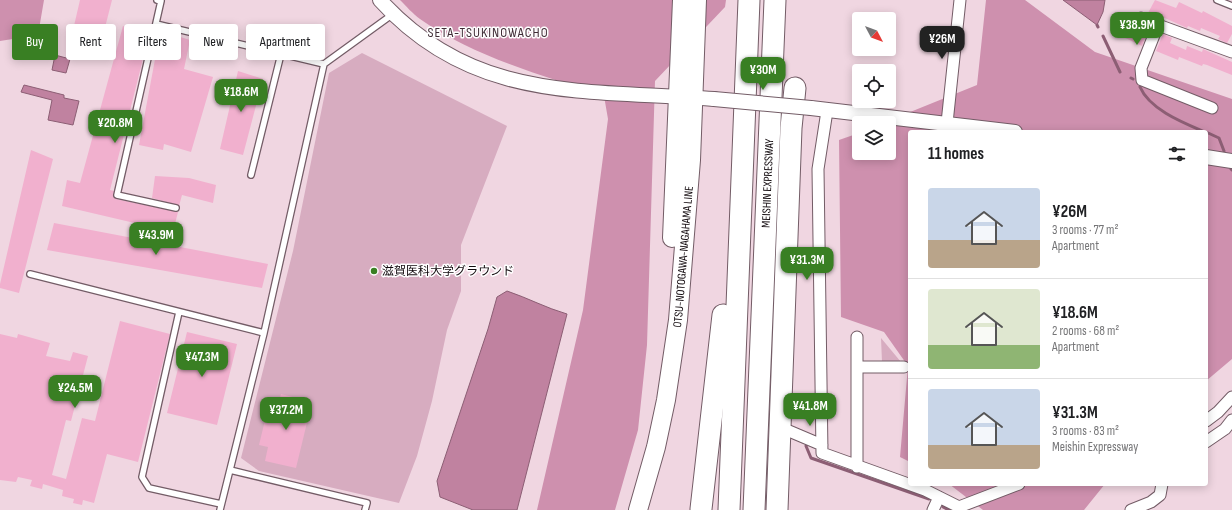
<!DOCTYPE html>
<meta charset="utf-8">
<style>
body{margin:0;font-family:"Sofia Sans Condensed","Noto Sans JP",sans-serif;background:#f2f2f2;color:#202124;height:100vh;display:flex;flex-direction:column;font-size:15px;white-space:nowrap}
*{box-sizing:border-box;margin:0}
p{font-size:13px;color:#757577}
.icon{flex:none;width:22px;height:22px;fill:none;stroke:currentColor;stroke-width:2;stroke-linecap:round;stroke-linejoin:round}
.map{position:relative;flex:1;overflow:hidden}
.side{position:absolute;left:908px;top:130px;width:300px;height:356px;display:flex;flex-direction:column;background:#fff;border-radius:4px;box-shadow:0 2px 10px #0003}
.side>*{flex:none}
.top-card{position:absolute;left:12px;top:24px;width:380px;height:36px;display:flex;gap:8px}
.needle{width:26px;rotate:131deg}
.tools{position:absolute;left:852px;top:12px;display:grid;gap:8px}
.tools a{display:grid;place-items:center;width:44px;height:44px;border-radius:4px;background:#fff;box-shadow:0 2px 10px #0003;font-size:20px}
.price{position:absolute;translate:-50% -34px;padding:0 9px;border-radius:8px;background:#397f23;color:#fff;font-size:13px;line-height:26px;filter:drop-shadow(0 1px 2px #0008)}
.price::after{content:'';position:absolute;left:50%;top:24px;width:12px;height:9px;margin-left:-6px;background:inherit;clip-path:polygon(0 0,100% 0,50% 100%)}
.price.on{background:#222;color:#fff}
ul{padding:0;list-style:none}
li{display:flex;align-items:center;gap:12px;height:100px;padding:0 20px}
li+li{border-top:1px solid #e0e0e0}
li span{display:grid;place-items:center;flex:none;width:112px;height:80px;border-radius:4px;color:#555}
li>.icon{margin-inline-start:auto}
span .icon{width:48px;height:48px;fill:#fffc;stroke-width:1}
li b{font-size:17px}
h2{display:flex;justify-content:space-between;align-items:center;height:48px;padding:0 20px;font-size:17px}
.tag{padding:0 14px;border-radius:4px;background:#fff;box-shadow:0 2px 10px #0003;font-size:14px;line-height:36px}
.tag.on{background:#397f23;color:#fff}
.map>svg:first-child{display:block}
.green{fill:#d7acc0}
.forest{fill:#ce90ae}
.water{fill:#c082a0;stroke:#8c5e74}
.lines{fill:none;stroke-linecap:round;stroke-linejoin:round}
.stream{stroke:#8c5e74;stroke-width:3}
.building{fill:#f1b0ce}
.service-casing{stroke:#735c66;stroke-width:8}
.minor-casing{stroke:#735c66;stroke-width:13}
.tertiary-casing{stroke:#735c66;stroke-width:16}
.primary-casing{stroke:#735c66;stroke-width:20}
.motorway-casing{stroke:#735c66;stroke-width:23}
.service{stroke:#fff;stroke-width:5.5}
.minor{stroke:#fff;stroke-width:11}
.tertiary{stroke:#fff;stroke-width:14}
.primary{stroke:#fff;stroke-width:18}
.motorway{stroke:#fff;stroke-width:21}
.tertiary-bridge-casing{stroke:#735c66;stroke-width:16;stroke-linecap:butt}
.tertiary-bridge{stroke:#fff;stroke-width:14}
.poi-dot{fill:#397f23;stroke:#fff;stroke-width:1.5}
.labels{text-anchor:middle;dominant-baseline:central;stroke-width:3;stroke-linejoin:round;paint-order:stroke}
.street-label{font-size:12px;fill:#120a0e;stroke:#fff}
.poi-label{font-size:12px;fill:#120a0e;stroke:#fff;text-anchor:start}
.quarter-label{font-size:14px;letter-spacing:1px;fill:#402c36;stroke:#fff}
</style>
<div class="map">
<svg width="1232" height="510" viewBox="0 0 1232 510">
<rect width="100%" height="100%" fill="#f0d6e1"/>
<path class="green" d="M362 53 507 126 461 245V291L447 330 432 401 417 456 399 503 259 471 241 458 293 251 329 73Z
M881 338 901 362H882Z"/>
<path class="forest" d="M0 0H44L38 35 0 41Z
M400 0H726L725 7 655 81 647 345 638 430 615 510H537L583 310 608 119 604 96C542 75 474 57 420 19 413 14 406 6 400 0Z
M986 0H1025L1095 52 1232 99V359L1206 381V132H910V462L900 457 908 366 884 332 841 317 839 140 859 133V153H889V123H883L977 85Z
M949 484H1105L1084 510H983Z"/>
<path class="water" d="M1063 0H1105L1103 12 1097 25Z
M55 55 70 59 66 73 52 70Z
M24 85 64 95V98L79 101 73 125 48 120 52 100 21 92Z
M507 291C528 298 546 308 567 314L517 510H473L440 497 437 481 488 329 497 297Z"/>
<g class="lines">
<path class="stream" d="M1097 25 1098 27
M1103 36 1120 72
M1131 78 1133 79
M1140 87C1150 110 1184 123 1205 132
M1206 132 1219 138 1224 151
M1231 169 1232 170
M806 446 811 458 929 499
M943 507 949 510"/>
</g>
<path class="building" d="M80 0H112L99 51 70 43Z
M1155 0 1176 8 1179 2 1202 13 1203 11 1232 26V34L1227 43 1218 39 1220 36 1201 28 1200 31 1188 26 1187 28 1158 15 1157 17 1153 15 1148 13Z
M1124 23 1148 31 1142 46 1119 35Z
M123 26 149 35 110 190 114 191 113 197 116 199 178 212 173 232 62 206 67 180 80 183Z
M161 31 190 40 184 69 213 77 191 152 164 144 163 150 139 145 156 54 154 53Z
M1163 34 1172 38 1170 43 1186 50 1187 46 1202 52 1203 49 1232 62V75L1207 65 1203 64 1202 66 1179 57 1178 60 1156 51Z
M238 71 263 79 243 155 220 149Z
M31 150 53 159 19 293 0 288V284Z
M155 176 189 178 216 185 213 203 182 195 179 206 152 198Z
M54 223 201 251 268 264 262 288 47 250Z
M120 321 170 334 138 462 107 454 94 503 83 500 82 505 73 503 74 499 62 496 63 490 43 484 42 489 30 486 32 480 18 477 16 482 0 480V334L17 338 18 334 50 343 46 356 70 361 73 352 88 356 71 421 66 420 52 475 66 479 82 418 95 421Z
M187 332 237 344 217 425 167 413Z
M281 394 312 402 296 468 265 461 268 447 259 445 267 412 276 414Z"/>
<g class="lines">
<defs>
<path id="service" d="M157 0 161 1 117 195 176 208
M1217 0 1232 6
M156 24 324 64
M251 175 281 54
M30 274 264 333
M179 312 142 477 149 488 221 504
M230 470 367 503 365 510
M220 510 264 333 324 64 393 14"/>
<path id="minor" d="M1141 18 1158 25
M1212 108 1142 80 1141 68 1158 25 1232 52
M827 111 818 169 822 453 925 490 959 507 1019 484
M947 123 960 0
M857 337V467
M857 367H904
M1206 421 1218 412 1232 397
M789 431 822 445
M1206 442 1225 429 1232 420
M933 510 939 497
M1131 510 1151 502 1160 495 1162 484"/>
<path id="tertiary" d="M380 0C474 104 588 89 714 99
M811 108 1015 132
M1206 157 1232 161"/>
<g id="primary">
<path d="M672 238 682 0"/>
<path id="s1" d="M638 510 656 447 666 400 678 320 691 160 697 0"/>
</g>
<g id="motorway">
<path d="M701 509 723 315"/>
<path d="M729 510 749 0"/>
<path id="s2" d="M754 510 775 0"/>
<path d="M777 510 791 128 795 88"/>
</g>
</defs>
<use href="#service" class="service-casing"/>
<use href="#minor" class="minor-casing"/>
<use href="#tertiary" class="tertiary-casing"/>
<use href="#primary" class="primary-casing"/>
<use href="#motorway" class="motorway-casing"/>
<use href="#service" class="service"/>
<use href="#minor" class="minor"/>
<use href="#tertiary" class="tertiary"/>
<use href="#primary" class="primary"/>
<use href="#motorway" class="motorway"/>
<defs>
<path id="tertiary-bridge" d="M714 99 811 108"/>
</defs>
<use href="#tertiary-bridge" class="tertiary-bridge-casing"/>
<use href="#tertiary-bridge" class="tertiary-bridge"/>
</g>
<circle class="poi-dot" cx="374" cy="271" r="4"/>
<g class="labels">
<g class="street-label">
<text stroke="none"><textPath href="#s2" startOffset="327">MEISHIN EXPRESSWAY</textPath></text>
<text stroke="none"><textPath href="#s1" startOffset="258">OTSU-NOTOGAWA-NAGAHAMA LINE</textPath></text>
</g>
<g class="poi-label">
<text x="382" y="271">滋賀医科大学グラウンド</text>
</g>
<g class="quarter-label">
<text x="488" y="32">SETA-TSUKINOWACHO</text>
</g>
</g>
</svg>
<div class="tools">
<a><svg class="needle" viewBox="-14 -14 28 28"><path d="M0-13l5 13h-10z" fill="#e53935"/><path d="M0 13l5-13h-10z" fill="#757577"/></svg></a>
<a><svg class="icon" aria-label="locate" viewBox="0 0 24 24"><circle cx="12" cy="12" r="6"/><path d="M12 2v4M12 18v4M2 12h4M18 12h4"/></svg></a>
<a><svg class="icon" aria-label="layers" viewBox="0 0 24 24"><path d="M12 4l9 5-9 5-9-5zM3 14l9 5 9-5"/></svg></a>
</div>
<b class="price" style="left:1137px;top:46px">¥38.9M</b>
<b class="price on" style="left:942px;top:60px">¥26M</b>
<b class="price" style="left:763px;top:91px">¥30M</b>
<b class="price" style="left:241px;top:113px">¥18.6M</b>
<b class="price" style="left:115px;top:144px">¥20.8M</b>
<b class="price" style="left:156px;top:256px">¥43.9M</b>
<b class="price" style="left:807px;top:281px">¥31.3M</b>
<b class="price" style="left:202px;top:378px">¥47.3M</b>
<b class="price" style="left:75px;top:409px">¥24.5M</b>
<b class="price" style="left:810px;top:427px">¥41.8M</b>
<b class="price" style="left:286px;top:431px">¥37.2M</b>
<div class="top-card">
<a class="tag on">Buy</a>
<a class="tag">Rent</a>
<a class="tag">Filters</a>
<a class="tag">New</a>
<a class="tag">Apartment</a>
</div>
<section class="side">
<h2>11 homes<svg class="icon" aria-label="filters" viewBox="0 0 24 24"><path d="M4 7h16M4 17h16"/><circle cx="9" cy="7" r="2"/><circle cx="15" cy="17" r="2"/></svg></h2>
<ul>
<li><span style="background:linear-gradient(#c9d6e8 65%,#b9a48a 0)"><svg class="icon" aria-label="home" viewBox="0 0 24 24"><path d="M3 11l9-7 9 7M6 9v11h12V9"/></svg></span><div><b>¥26M</b><p>3 rooms · 77 m²</p><p>Apartment</p></div></li>
<li><span style="background:linear-gradient(#dfe7d0 70%,#8fb573 0)"><svg class="icon" aria-label="home" viewBox="0 0 24 24"><path d="M3 11l9-7 9 7M6 9v11h12V9"/></svg></span><div><b>¥18.6M</b><p>2 rooms · 68 m²</p><p>Apartment</p></div></li>
<li><span style="background:linear-gradient(#c9d6e8 70%,#b9a48a 0)"><svg class="icon" aria-label="home" viewBox="0 0 24 24"><path d="M3 11l9-7 9 7M6 9v11h12V9"/></svg></span><div><b>¥31.3M</b><p>3 rooms · 83 m²</p><p>Meishin Expressway</p></div></li>
</ul>
</section>
</div>
